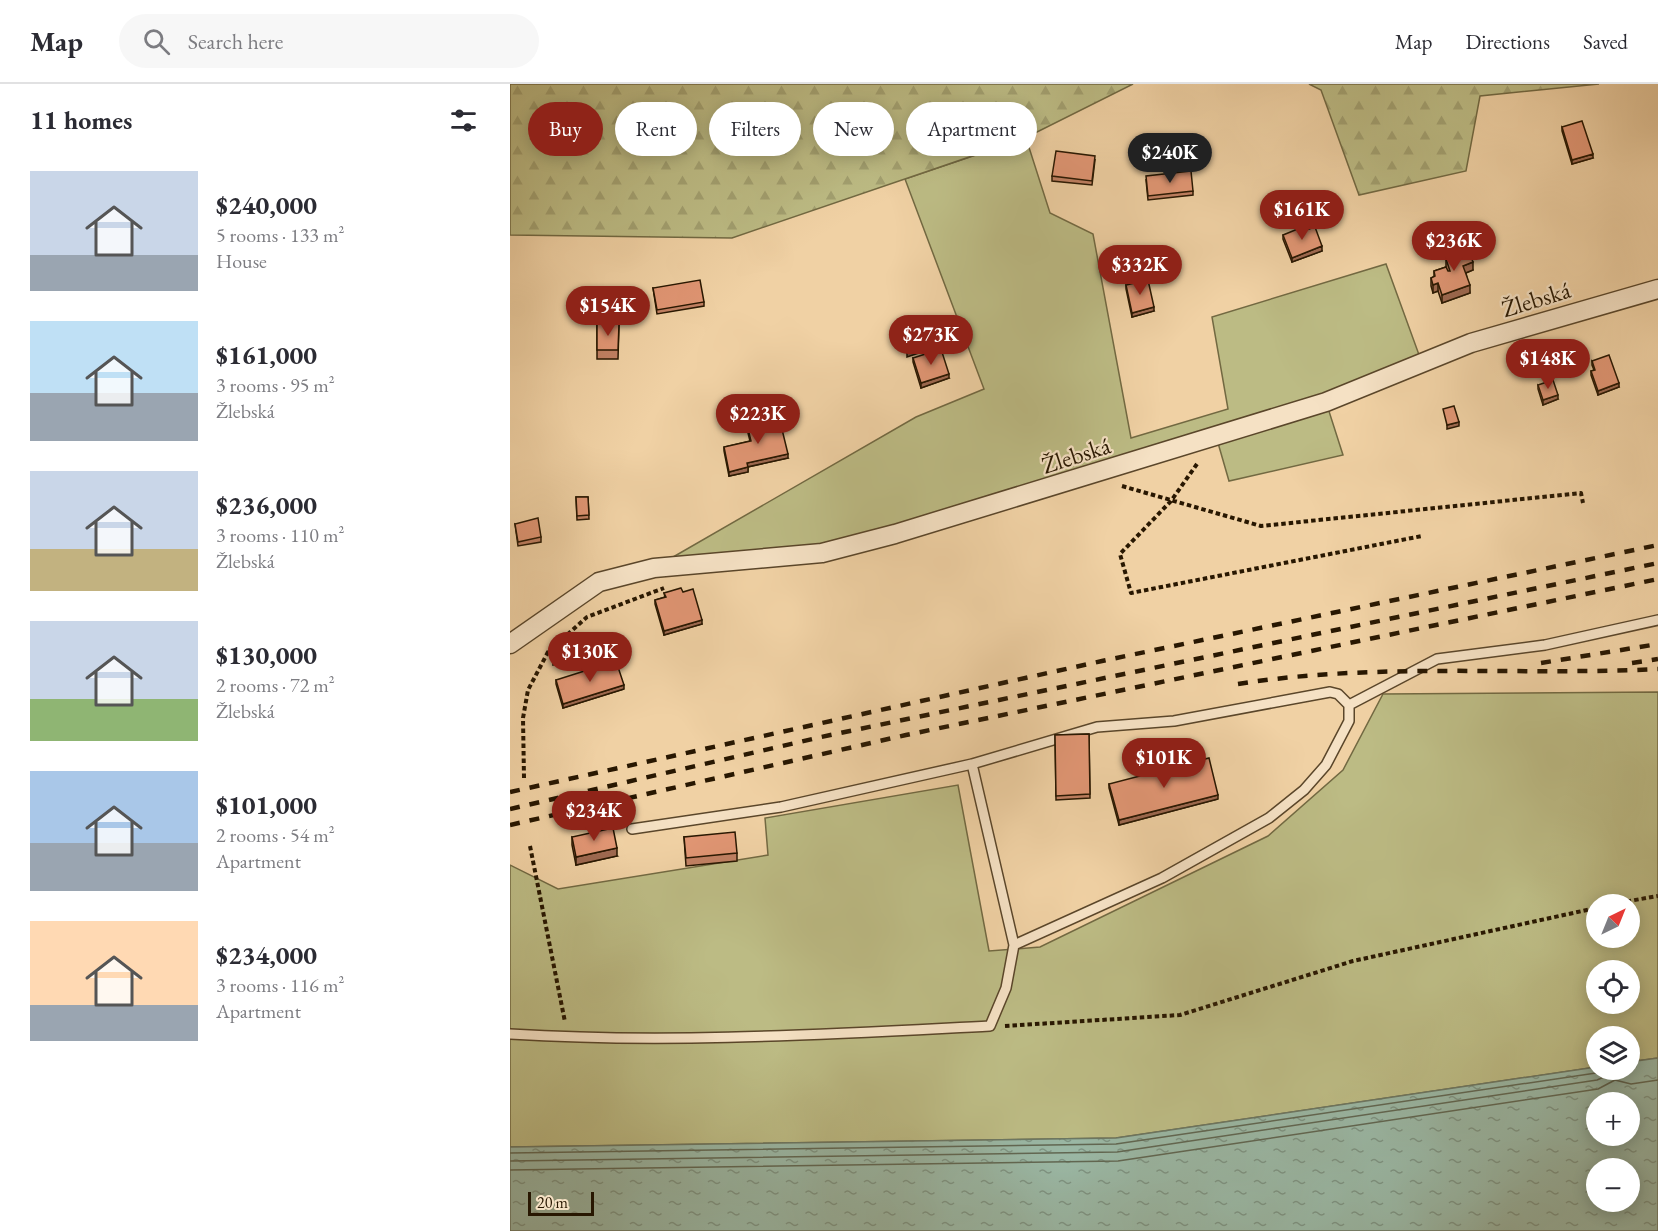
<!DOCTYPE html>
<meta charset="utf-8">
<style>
body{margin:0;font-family:"EB Garamond",serif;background:#f7f7f7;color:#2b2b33;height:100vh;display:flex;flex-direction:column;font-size:22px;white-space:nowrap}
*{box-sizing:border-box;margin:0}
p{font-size:20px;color:#7c7c81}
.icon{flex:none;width:33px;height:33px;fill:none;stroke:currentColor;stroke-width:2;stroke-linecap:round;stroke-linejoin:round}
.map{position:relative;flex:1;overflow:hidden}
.panel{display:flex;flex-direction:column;background:#fff;width:510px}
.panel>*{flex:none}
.hud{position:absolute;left:18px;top:18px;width:570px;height:54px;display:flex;gap:12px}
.needle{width:39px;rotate:43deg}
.controls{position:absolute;left:1076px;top:810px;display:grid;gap:12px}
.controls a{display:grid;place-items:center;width:54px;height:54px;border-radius:50%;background:#fff;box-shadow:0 3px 15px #0003;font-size:30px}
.scale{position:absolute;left:18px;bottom:15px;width:66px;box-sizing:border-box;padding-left:6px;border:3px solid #281701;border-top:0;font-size:16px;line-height:21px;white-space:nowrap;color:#281701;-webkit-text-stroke:4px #f5e1c4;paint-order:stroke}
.price{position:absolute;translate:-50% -51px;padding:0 14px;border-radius:21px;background:#8f2418;color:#fff;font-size:20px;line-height:39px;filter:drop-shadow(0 2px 3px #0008)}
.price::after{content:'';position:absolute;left:50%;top:36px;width:18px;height:14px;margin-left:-9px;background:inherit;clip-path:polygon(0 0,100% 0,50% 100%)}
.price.active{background:#222;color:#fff}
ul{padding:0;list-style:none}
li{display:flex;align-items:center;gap:18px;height:150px;padding:0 30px}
li span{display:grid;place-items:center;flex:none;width:168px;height:120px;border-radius:0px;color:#555}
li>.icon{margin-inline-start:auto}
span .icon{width:72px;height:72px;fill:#fffc;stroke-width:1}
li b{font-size:26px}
h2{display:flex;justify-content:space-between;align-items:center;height:72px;padding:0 30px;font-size:26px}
.chip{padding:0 21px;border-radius:27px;background:#fff;box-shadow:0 3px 15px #0003;font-size:21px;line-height:54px}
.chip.active{background:#8f2418;color:#fff}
header{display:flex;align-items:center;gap:36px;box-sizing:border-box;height:84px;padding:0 30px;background:#fff;border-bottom:2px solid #e1e1e2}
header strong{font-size:28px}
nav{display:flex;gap:33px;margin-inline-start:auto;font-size:21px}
.search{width:420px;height:54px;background:#f7f7f7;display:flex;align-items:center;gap:15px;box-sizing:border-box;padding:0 21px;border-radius:33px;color:#7c7c81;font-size:22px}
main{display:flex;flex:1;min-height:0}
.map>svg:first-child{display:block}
.grass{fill:#bcbb84;stroke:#726942;stroke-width:1.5;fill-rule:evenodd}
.forest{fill:url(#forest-firs);stroke:#726942;stroke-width:1.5}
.water{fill:url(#water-ripples);stroke:#6c7763;stroke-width:1.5;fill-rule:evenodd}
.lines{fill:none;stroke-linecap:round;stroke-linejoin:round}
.shore{stroke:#616752;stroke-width:1.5}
.service-casing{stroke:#5a462a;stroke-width:12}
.minor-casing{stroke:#5a462a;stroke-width:21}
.path{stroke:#281701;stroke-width:4;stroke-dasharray:4.5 3;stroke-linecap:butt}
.service{stroke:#f5e1c4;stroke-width:9}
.minor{stroke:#f5e1c4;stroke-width:18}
.rail{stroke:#281701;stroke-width:4.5;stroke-dasharray:10 10;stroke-linecap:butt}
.wall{fill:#c28164;stroke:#281701;stroke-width:1.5}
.shaded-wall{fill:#9e6951;stroke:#281701;stroke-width:1.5}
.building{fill:#e19674;stroke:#281701;stroke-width:1.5}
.labels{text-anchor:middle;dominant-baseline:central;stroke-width:4.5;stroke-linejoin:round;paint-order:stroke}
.street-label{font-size:24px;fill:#281701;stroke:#f5e1c4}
</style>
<header>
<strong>Map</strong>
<div class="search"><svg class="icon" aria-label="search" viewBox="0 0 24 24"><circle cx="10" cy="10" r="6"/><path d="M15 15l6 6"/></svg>Search here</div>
<nav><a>Map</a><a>Directions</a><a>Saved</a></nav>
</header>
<main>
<section class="panel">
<h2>11 homes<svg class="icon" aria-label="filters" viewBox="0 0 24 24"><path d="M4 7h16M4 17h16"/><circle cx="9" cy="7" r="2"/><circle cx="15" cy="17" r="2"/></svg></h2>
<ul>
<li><span style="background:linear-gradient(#c9d6e8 70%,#9aa5b1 0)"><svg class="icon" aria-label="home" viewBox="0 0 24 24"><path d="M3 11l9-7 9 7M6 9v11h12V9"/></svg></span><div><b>$240,000</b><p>5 rooms · 133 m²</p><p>House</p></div></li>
<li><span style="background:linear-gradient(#bfe0f5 60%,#9aa5b1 0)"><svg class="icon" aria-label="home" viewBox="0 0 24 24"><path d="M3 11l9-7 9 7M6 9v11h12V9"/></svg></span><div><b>$161,000</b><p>3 rooms · 95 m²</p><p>Žlebská</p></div></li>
<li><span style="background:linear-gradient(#c9d6e8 65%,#c2b280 0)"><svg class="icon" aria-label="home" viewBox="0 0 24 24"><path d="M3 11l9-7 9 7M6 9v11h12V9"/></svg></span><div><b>$236,000</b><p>3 rooms · 110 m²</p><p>Žlebská</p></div></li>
<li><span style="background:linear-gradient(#c9d6e8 65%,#8fb573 0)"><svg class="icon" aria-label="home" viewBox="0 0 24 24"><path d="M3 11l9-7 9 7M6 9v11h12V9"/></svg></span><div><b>$130,000</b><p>2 rooms · 72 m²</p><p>Žlebská</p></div></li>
<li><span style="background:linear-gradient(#a9c7e8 60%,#9aa5b1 0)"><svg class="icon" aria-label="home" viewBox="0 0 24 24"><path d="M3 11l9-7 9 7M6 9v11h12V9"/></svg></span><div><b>$101,000</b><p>2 rooms · 54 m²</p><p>Apartment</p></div></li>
<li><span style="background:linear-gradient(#ffd9b3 70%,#9aa5b1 0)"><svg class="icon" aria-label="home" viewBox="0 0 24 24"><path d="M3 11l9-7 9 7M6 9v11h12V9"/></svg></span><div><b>$234,000</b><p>3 rooms · 116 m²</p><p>Apartment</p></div></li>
</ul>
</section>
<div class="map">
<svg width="1148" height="1147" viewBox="0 0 1148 1147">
<defs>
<pattern id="forest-firs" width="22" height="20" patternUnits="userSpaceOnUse" patternTransform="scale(1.5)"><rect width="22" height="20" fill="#bcbb84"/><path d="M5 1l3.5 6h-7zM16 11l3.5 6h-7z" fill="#a2a070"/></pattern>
<pattern id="water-ripples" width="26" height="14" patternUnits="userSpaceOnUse" patternTransform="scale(1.5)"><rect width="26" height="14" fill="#9ab7a4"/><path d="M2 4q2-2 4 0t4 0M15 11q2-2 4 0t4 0" fill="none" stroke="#7e9483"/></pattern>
</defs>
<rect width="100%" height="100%" fill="#f0d1a4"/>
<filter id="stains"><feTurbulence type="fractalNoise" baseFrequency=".00333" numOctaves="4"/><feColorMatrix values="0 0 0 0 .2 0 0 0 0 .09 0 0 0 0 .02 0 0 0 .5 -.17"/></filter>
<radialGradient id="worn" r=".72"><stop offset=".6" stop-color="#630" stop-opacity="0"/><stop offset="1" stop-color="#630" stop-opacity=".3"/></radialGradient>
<path class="grass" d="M516 54 540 129 583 150 621 354 718 325 702 233 876 180 912 279 816 318 833 371 719 397 706 352 385 450 144 484 406 333 474 305 395 95Z
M1148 608V974L1119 978V952H1086V983L606 1054 0 1063V781L48 805 258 771 255 734 448 701 479 867 530 863 758 752 833 686 873 610ZM1086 820H1119V854H1086ZM1086 886H1119V920H1086Z"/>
<path class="forest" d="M0 0H623L515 54 222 154 0 151Z
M799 0H1089L970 12 956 87 849 111 811 6Z"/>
<path class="water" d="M1148 974V1147H0V1063L606 1054 1086 983V986H1119V978ZM1086 1018H1119V1052H1086ZM1086 1084H1119V1118H1086Z"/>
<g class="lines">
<path class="shore" d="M0 1069 606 1060 1086 989 1091 986
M0 1077 607 1068 1087 996 1094 993 1099 986
M0 1086 608 1077 1088 1005 1105 996 1121 1000 1148 996"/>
<defs>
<path id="service" d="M839 621 927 575 1035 561 1148 536
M462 680 587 643 664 637 820 608 828 610 839 621V637L816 681 794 706 759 734 652 794 504 861
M0 950C160 960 320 950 480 942L496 904 504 861 462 680 271 723 122 745"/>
<path id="minor" d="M0 560 89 498 144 484 312 469 385 450 816 318 961 259 1148 205"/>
</defs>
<use href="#service" class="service-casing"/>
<use href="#minor" class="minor-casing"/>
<path class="path" d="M687 380 661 417 610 470 621 509 912 452
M612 402 751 442 1071 409 1073 419
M14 694 13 634 18 606 38 568 77 533 154 504
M20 762 55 938
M1102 820 1148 812
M495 942 670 931 843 877 1086 824"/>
<use href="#service" class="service"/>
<use href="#minor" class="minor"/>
<path class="rail" d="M1031 579 1148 560
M1122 579 1148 575
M728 600C867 578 1008 592 1148 585
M0 708 592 577 1148 461
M0 725 311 653 1148 479
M0 741 396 651 1148 495"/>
</g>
<path class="wall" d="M1052 43 1083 74 1062 80 1052 47Z
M585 76 582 101 542 97V92Z
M636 96 683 107V111L638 116Z
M796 146 812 167 782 178 773 155V151Z
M948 162 963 186 956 189 960 209 932 219 928 207 923 209 921 202V194L924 193V187L936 183V175L948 170Z
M616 201 644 227 622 233 616 205Z
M143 204 194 218V222L147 230Z
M87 240H109L108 275H87Z
M403 274 439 294 411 304 403 278Z
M1082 277 1109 303 1088 311 1081 291V287L1084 286 1082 281Z
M1028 301 1048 315 1033 321 1028 305Z
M237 341 278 374 238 383V388L219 392 214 367V363L240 357 237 345Z
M66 413H78L79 435 67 436Z
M5 440 31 453V458L8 462Z
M173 508 192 540 154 551 145 520V516L155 513 154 509Z
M46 596 114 605 53 624 46 600Z
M579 650 580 714 546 716 545 651Z
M599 700 708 715 609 741 599 704Z
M62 753 107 772 66 781 62 761Z
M174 753 227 769V777L176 782Z"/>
<path class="shaded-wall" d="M1083 70V74L1062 80V76Z
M812 162V167L782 178V174Z
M963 178V186L953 190V182Z
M928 199V207L923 209V201Z
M960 201V209L932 219V211Z
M644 223V227L622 233V229Z
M424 260V264L397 273V269Z
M439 290V294L411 304V299Z
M1109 299V303L1088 311V307Z
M1048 311V315L1033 321V316Z
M949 338V342L937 345V341Z
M278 370V374L237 383V379Z
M238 383V388L219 392V388Z
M192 536V540L154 551V547Z
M73 569V573L43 581V576Z
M114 601V605L53 624V620Z
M708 711V715L609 741V736Z
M107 764V772L66 781V773Z"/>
<path class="building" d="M1072 37 1083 70 1062 76 1052 43Z
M546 67 585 72 582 97 542 92Z
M681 87 683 107 638 112 636 92Z
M795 142 796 146 805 143 812 162 782 174 773 151Z
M956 159 963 178 953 182 960 201 932 211 928 199 923 201 921 194 925 192 924 187 936 183 938 187H940L936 175 951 169 948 162Z
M190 196 194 218 147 226 143 204Z
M638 196 644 223 622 229 616 201Z
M87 240H109L108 266H87Z
M420 251 424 260 397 269 395 259Z
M431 265 439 290 411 299 403 274Z
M1099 271 1109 299 1088 307 1081 287 1085 286 1082 277Z
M1043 296 1048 311 1033 316 1028 301Z
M944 322 949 338 937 341 933 325Z
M269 333 278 370 237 379 238 383 219 388 214 363 241 357 237 341Z
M66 413H78L79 431 67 432Z
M28 434 31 453 8 458 5 440Z
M171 504 173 508 183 505 192 536 154 547 145 516 156 513 154 509Z
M69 558 73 569 43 576 39 567Z
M106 577 114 601 53 620 46 596Z
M579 650 580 710 546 712 545 651Z
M699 674 708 711 609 736 599 700Z
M103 744 107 764 66 773 62 753Z
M225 748 227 769 176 774 174 753Z"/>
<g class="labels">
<g class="street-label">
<text transform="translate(1026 215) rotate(-17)">Žlebská</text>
<text transform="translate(566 371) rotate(-18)">Žlebská</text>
</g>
</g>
<rect width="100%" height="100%" filter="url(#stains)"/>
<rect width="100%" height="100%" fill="url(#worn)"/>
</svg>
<div class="controls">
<a><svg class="needle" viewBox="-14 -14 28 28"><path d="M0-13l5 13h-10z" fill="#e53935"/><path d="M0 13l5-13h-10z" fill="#7c7c81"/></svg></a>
<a><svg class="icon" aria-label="locate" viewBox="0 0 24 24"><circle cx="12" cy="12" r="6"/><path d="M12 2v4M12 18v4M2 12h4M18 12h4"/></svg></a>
<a><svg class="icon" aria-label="layers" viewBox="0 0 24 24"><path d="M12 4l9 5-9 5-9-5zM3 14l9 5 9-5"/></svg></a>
<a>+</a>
<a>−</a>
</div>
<div class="scale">20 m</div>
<b class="price active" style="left:660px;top:100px">$240K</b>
<b class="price" style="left:792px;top:157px">$161K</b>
<b class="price" style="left:944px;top:188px">$236K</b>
<b class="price" style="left:630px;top:212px">$332K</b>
<b class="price" style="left:98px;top:253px">$154K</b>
<b class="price" style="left:421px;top:282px">$273K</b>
<b class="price" style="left:1038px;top:306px">$148K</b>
<b class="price" style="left:248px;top:361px">$223K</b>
<b class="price" style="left:80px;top:599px">$130K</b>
<b class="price" style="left:654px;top:705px">$101K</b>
<b class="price" style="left:84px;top:758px">$234K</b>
<div class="hud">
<a class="chip active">Buy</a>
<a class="chip">Rent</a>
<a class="chip">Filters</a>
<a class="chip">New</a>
<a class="chip">Apartment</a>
</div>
</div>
</main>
